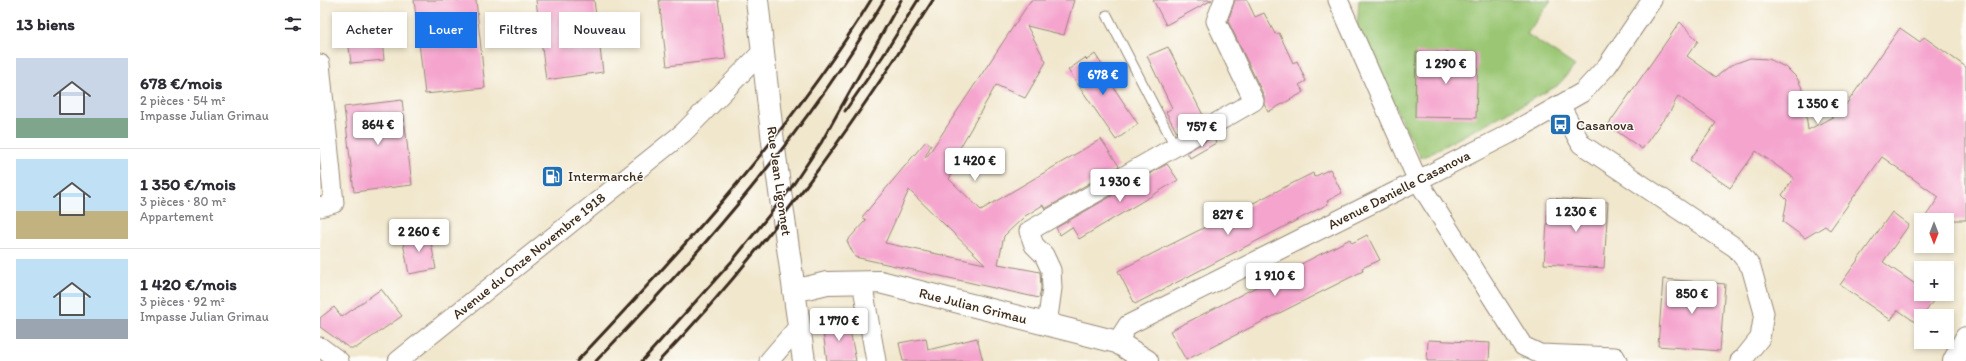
<!DOCTYPE html>
<html lang="fr">
<meta charset="utf-8">
<style>
body{margin:0;font-family:Itim,sans-serif;background:#f7f7f7;color:#2b2b33;height:100vh;display:flex;flex-direction:column;font-size:15px;white-space:nowrap}
*{box-sizing:border-box;margin:0}
p{font-size:13px;color:#7c7c81}
.icon{flex:none;width:22px;height:22px;fill:none;stroke:currentColor;stroke-width:2;stroke-linecap:round;stroke-linejoin:round}
.map{position:relative;flex:1;overflow:hidden}
.sheet{display:flex;flex-direction:column;background:#fff;width:320px}
.sheet>*{flex:none}
.banner{position:absolute;left:12px;top:12px;width:380px;height:36px;display:flex;gap:8px}
.needle{width:26px;rotate:180deg}
.fabs{position:absolute;left:1594px;top:213px;display:grid;gap:8px}
.fabs a{display:grid;place-items:center;width:40px;height:40px;border-radius:0px;background:#fff;box-shadow:0 2px 6px #0003;font-size:20px}
.price{position:absolute;translate:-50% -34px;padding:0 9px;border-radius:4px;background:#fff;color:#222;font-size:13px;line-height:26px;filter:drop-shadow(0 1px 2px #0008)}
.price::after{content:'';position:absolute;left:50%;top:24px;width:12px;height:9px;margin-left:-6px;background:inherit;clip-path:polygon(0 0,100% 0,50% 100%)}
.price.current{background:#1a73e8;color:#fff}
ul{padding:0;list-style:none}
li{display:flex;align-items:center;gap:12px;height:100px;padding:0 16px}
li+li{border-top:1px solid #e1e1e2}
li span{display:grid;place-items:center;flex:none;width:112px;height:80px;border-radius:0px;color:#555}
li>.icon{margin-inline-start:auto}
span .icon{width:48px;height:48px;fill:#fffc;stroke-width:1}
li b{font-size:17px}
h2{display:flex;justify-content:space-between;align-items:center;height:48px;padding:0 16px;font-size:17px}
.chip{padding:0 14px;border-radius:0px;background:#fff;box-shadow:0 2px 6px #0003;font-size:14px;line-height:36px}
.chip.current{background:#1a73e8;color:#fff}
main{display:flex;flex:1;min-height:0}
.map>svg:first-child{display:block}
.green{fill:#9bc774;stroke:#6b7849}
.building{fill:#f5a4ce;fill-rule:evenodd}
.lines{fill:none;stroke-linecap:round;stroke-linejoin:round}
.lane-casing{stroke:#968876;stroke-width:11}
.street-casing{stroke:#968876;stroke-width:21}
.secondary-casing{stroke:#968876;stroke-width:24}
.primary-casing{stroke:#968876;stroke-width:24}
.lane{stroke:#fff;stroke-width:9}
.street{stroke:#fff;stroke-width:19}
.secondary{stroke:#fff;stroke-width:22}
.primary{stroke:#fff;stroke-width:22}
.rail{stroke:#3b2a1e;stroke-width:3}
.labels{text-anchor:middle;dominant-baseline:central;stroke-width:3;stroke-linejoin:round;paint-order:stroke}
.poi-label{font-size:14px;fill:#3b2a1e;stroke:#fdfcf7;text-anchor:start}
.street-label{font-size:14px;fill:#3b2a1e;stroke:#fdfcf7}
</style>
<main>
<section class="sheet">
<h2>13 biens<svg class="icon" aria-label="filters" viewBox="0 0 24 24"><path d="M4 7h16M4 17h16"/><circle cx="9" cy="7" r="2"/><circle cx="15" cy="17" r="2"/></svg></h2>
<ul>
<li><span style="background:linear-gradient(#c9d6e8 75%,#7fa58c 0)"><svg class="icon" aria-label="home" viewBox="0 0 24 24"><path d="M3 11l9-7 9 7M6 9v11h12V9"/></svg></span><div><b>678 €/mois</b><p>2 pièces · 54 m²</p><p>Impasse Julian Grimau</p></div></li>
<li><span style="background:linear-gradient(#bfe0f5 65%,#c2b280 0)"><svg class="icon" aria-label="home" viewBox="0 0 24 24"><path d="M3 11l9-7 9 7M6 9v11h12V9"/></svg></span><div><b>1 350 €/mois</b><p>3 pièces · 80 m²</p><p>Appartement</p></div></li>
<li><span style="background:linear-gradient(#bfe0f5 75%,#9aa5b1 0)"><svg class="icon" aria-label="home" viewBox="0 0 24 24"><path d="M3 11l9-7 9 7M6 9v11h12V9"/></svg></span><div><b>1 420 €/mois</b><p>3 pièces · 92 m²</p><p>Impasse Julian Grimau</p></div></li>
</ul>
</section>
<div class="map">
<svg width="1646" height="361" viewBox="0 0 1646 361">
<rect width="100%" height="100%" fill="#fdfcf7"/>
<filter id="ink" filterUnits="userSpaceOnUse"><feTurbulence type="fractalNoise" baseFrequency=".025" numOctaves="2"/><feDisplacementMap in="SourceGraphic" scale="8" xChannelSelector="R" yChannelSelector="G"/><feConvolveMatrix kernelMatrix="1 2 1 2 8 2 1 2 1" color-interpolation-filters="sRGB"/></filter>
<filter id="wash" filterUnits="userSpaceOnUse"><feTurbulence type="fractalNoise" baseFrequency=".012" numOctaves="4" result="noise"/><feDisplacementMap in="SourceGraphic" scale="16" xChannelSelector="R" yChannelSelector="G"/><feGaussianBlur stdDeviation="0.9" result="paint"/><feColorMatrix in="noise" values="0 0 0 0 0 0 0 0 0 0 0 0 0 0 0 0 0 1.4 0 .05"/><feComposite in="paint" operator="in"/></filter>
<g filter="url(#wash)">
<rect width="100%" height="100%" fill="#f1e7cd"/>
<path class="green" d="M1039 0H1231L1207 34 1255 66 1237 86 1101 158 1037 33Z"/>
<g id="blocks">
<path class="building" d="M94 0H156L165 88 105 94Z
M216 0H274L283 72 226 80Z
M339 0H398L406 59 347 66Z
M711 0H754L744 35 707 26 726 62 705 98 676 85 638 151 643 155 629 179 661 210 781 139 799 166 725 209 723 205 705 216 684 236 678 264 720 272 721 288 719 298 535 257 527 241 546 220 542 217 606 141 611 145 605 157 606 158ZM589 190 663 262 665 264 565 243Z
M833 0H892L846 25Z
M915 0H927L935 17 944 13 955 34 959 33 973 63 977 61 986 81 979 85 984 92 948 112 944 104V96L908 21Z
M60 19 64 60 31 63 26 23Z
M1360 22 1378 41 1367 56 1396 77 1411 65 1430 58 1449 59 1467 68 1477 78 1483 90 1488 130 1520 113 1580 28 1600 42 1604 37 1646 67V220H1603L1619 197 1562 157 1510 230 1505 226 1485 238 1463 222 1467 200 1462 195 1474 178 1436 151 1410 188 1370 160 1396 123 1358 96 1350 112 1339 125 1322 149 1288 125Z
M848 47 884 117 857 133 846 112 852 108 827 56Z
M1096 52 1158 53 1156 118 1095 117Z
M775 54 796 87 794 88 818 124 796 140 748 70 765 58 767 60Z
M82 100 92 185 34 192 24 107Z
M893 137 896 143 870 158 867 152Z
M847 164 858 180 759 239 752 227 740 235 736 228Z
M1010 169 1022 193 1007 201 1008 204 815 304 798 271 993 173 994 177Z
M1229 198 1288 202 1284 268 1224 264Z
M1572 212 1589 225 1563 262 1601 288V294H1609L1615 298 1603 316H1601L1598 324 1578 310 1571 320 1520 285Z
M109 232 116 269 89 274 82 237Z
M1047 235 1060 260 1042 268 1043 271 866 360 850 331 1030 239 1032 243Z
M1343 279 1405 284 1400 351 1338 346Z
M61 289 82 316 36 348H29L0 327V318L14 307 22 317Z
M528 320 536 361H507L502 324Z
M606 338 608 350 657 338 663 361H583L579 343Z
M1108 340 1170 343 1169 361H1107Z"/>
</g>
</g>
<g filter="url(#ink)">
<use href="#blocks" fill-opacity="0" stroke="#968876" stroke-width="1"/>
<g class="lines">
<defs>
<path id="lane" d="M787 15 855 146"/>
<path id="street" d="M1018 0 1098 181 1203 346 1220 354 1295 357 1297 361
M0 64 14 203 0 207
M1240 105 1261 144 1416 248 1431 267 1444 313 1440 338 1424 358 1420 361
M542 282 556 361
M727 325 732 288 731 270 724 255 714 245 709 231 934 101 896 21 904 0
M797 342 808 325 1079 190 1189 134 1263 92 1287 66 1332 0
M0 347 19 361
M78 361 363 133 443 51
M449 361 479 326"/>
<path id="secondary" d="M474 291 507 283 560 282 797 342 827 361
M1634 361 1646 338"/>
<path id="primary" d="M437 0 453 142 484 361"/>
</defs>
<use href="#lane" class="lane-casing"/>
<use href="#street" class="street-casing"/>
<use href="#secondary" class="secondary-casing"/>
<use href="#primary" class="primary-casing"/>
<use href="#lane" class="lane"/>
<use href="#street" class="street"/>
<use href="#secondary" class="secondary"/>
<use href="#primary" class="primary"/>
<path class="rail" d="M525 111 563 56 598 0
M257 361C363 249 470 132 551 0
M276 361C382 251 486 132 564 0
M322 361 413 260 471 188 501 143 581 0
M339 361C444 252 532 127 613 0"/>
</g>
</g>
<defs>
<symbol id="bus-square" viewBox="-11 -11 22 22"><rect x="-9" y="-9" width="18" height="18" rx="4" fill="#1f6fb2" stroke="#fdfcf7"/><path d="M-5-6H5V4H4V6H2V4H-2V6H-4V4H-5ZM-3.5-4V0h7V-4ZM-3.5 1.2v1.5H-2V1.2ZM2 1.2v1.5H3.5V1.2Z" fill="#fff"/></symbol>
<symbol id="fuel-square" viewBox="-11 -11 22 22"><rect x="-9" y="-9" width="18" height="18" rx="4" fill="#1f6fb2" stroke="#fdfcf7"/><path d="M-5.5-6h7V0h2V4h1.3V-2.5L3-4.5l.8-.8L6-3V5H2.5V1h-1V6h-7ZM-4.2-4.7v3.2H.2V-4.7Z" fill="#fff"/></symbol>
</defs>
<g fill-rule="evenodd">
<use href="#bus-square" x="1228" y="112" width="25" height="25"/>
<use href="#fuel-square" x="220" y="164" width="25" height="25"/>
</g>
<g class="labels">
<g class="poi-label">
<text x="1256" y="125">Casanova</text>
<text x="248" y="176">Intermarché</text>
</g>
<g class="street-label">
<text transform="translate(459 181) rotate(82)">Rue Jean Ligonnet</text>
<text transform="translate(1079 190) rotate(-27)">Avenue Danielle Casanova</text>
<text transform="translate(209 256) rotate(-39)">Avenue du Onze Novembre 1918</text>
<text transform="translate(653 306) rotate(14)">Rue Julian Grimau</text>
</g>
</g>
</svg>
<div class="fabs">
<a><svg class="needle" viewBox="-14 -14 28 28"><path d="M0-13l5 13h-10z" fill="#e53935"/><path d="M0 13l5-13h-10z" fill="#7c7c81"/></svg></a>
<a>+</a>
<a>−</a>
</div>
<b class="price" style="left:1126px;top:85px">1 290 €</b>
<b class="price current" style="left:783px;top:96px">678 €</b>
<b class="price" style="left:1498px;top:125px">1 350 €</b>
<b class="price" style="left:58px;top:146px">864 €</b>
<b class="price" style="left:882px;top:148px">757 €</b>
<b class="price" style="left:655px;top:182px">1 420 €</b>
<b class="price" style="left:800px;top:203px">1 930 €</b>
<b class="price" style="left:1256px;top:233px">1 230 €</b>
<b class="price" style="left:908px;top:236px">827 €</b>
<b class="price" style="left:99px;top:253px">2 260 €</b>
<b class="price" style="left:955px;top:297px">1 910 €</b>
<b class="price" style="left:1372px;top:315px">850 €</b>
<b class="price" style="left:519px;top:342px">1 770 €</b>
<div class="banner">
<a class="chip">Acheter</a>
<a class="chip current">Louer</a>
<a class="chip">Filtres</a>
<a class="chip">Nouveau</a>
</div>
</div>
</main>
